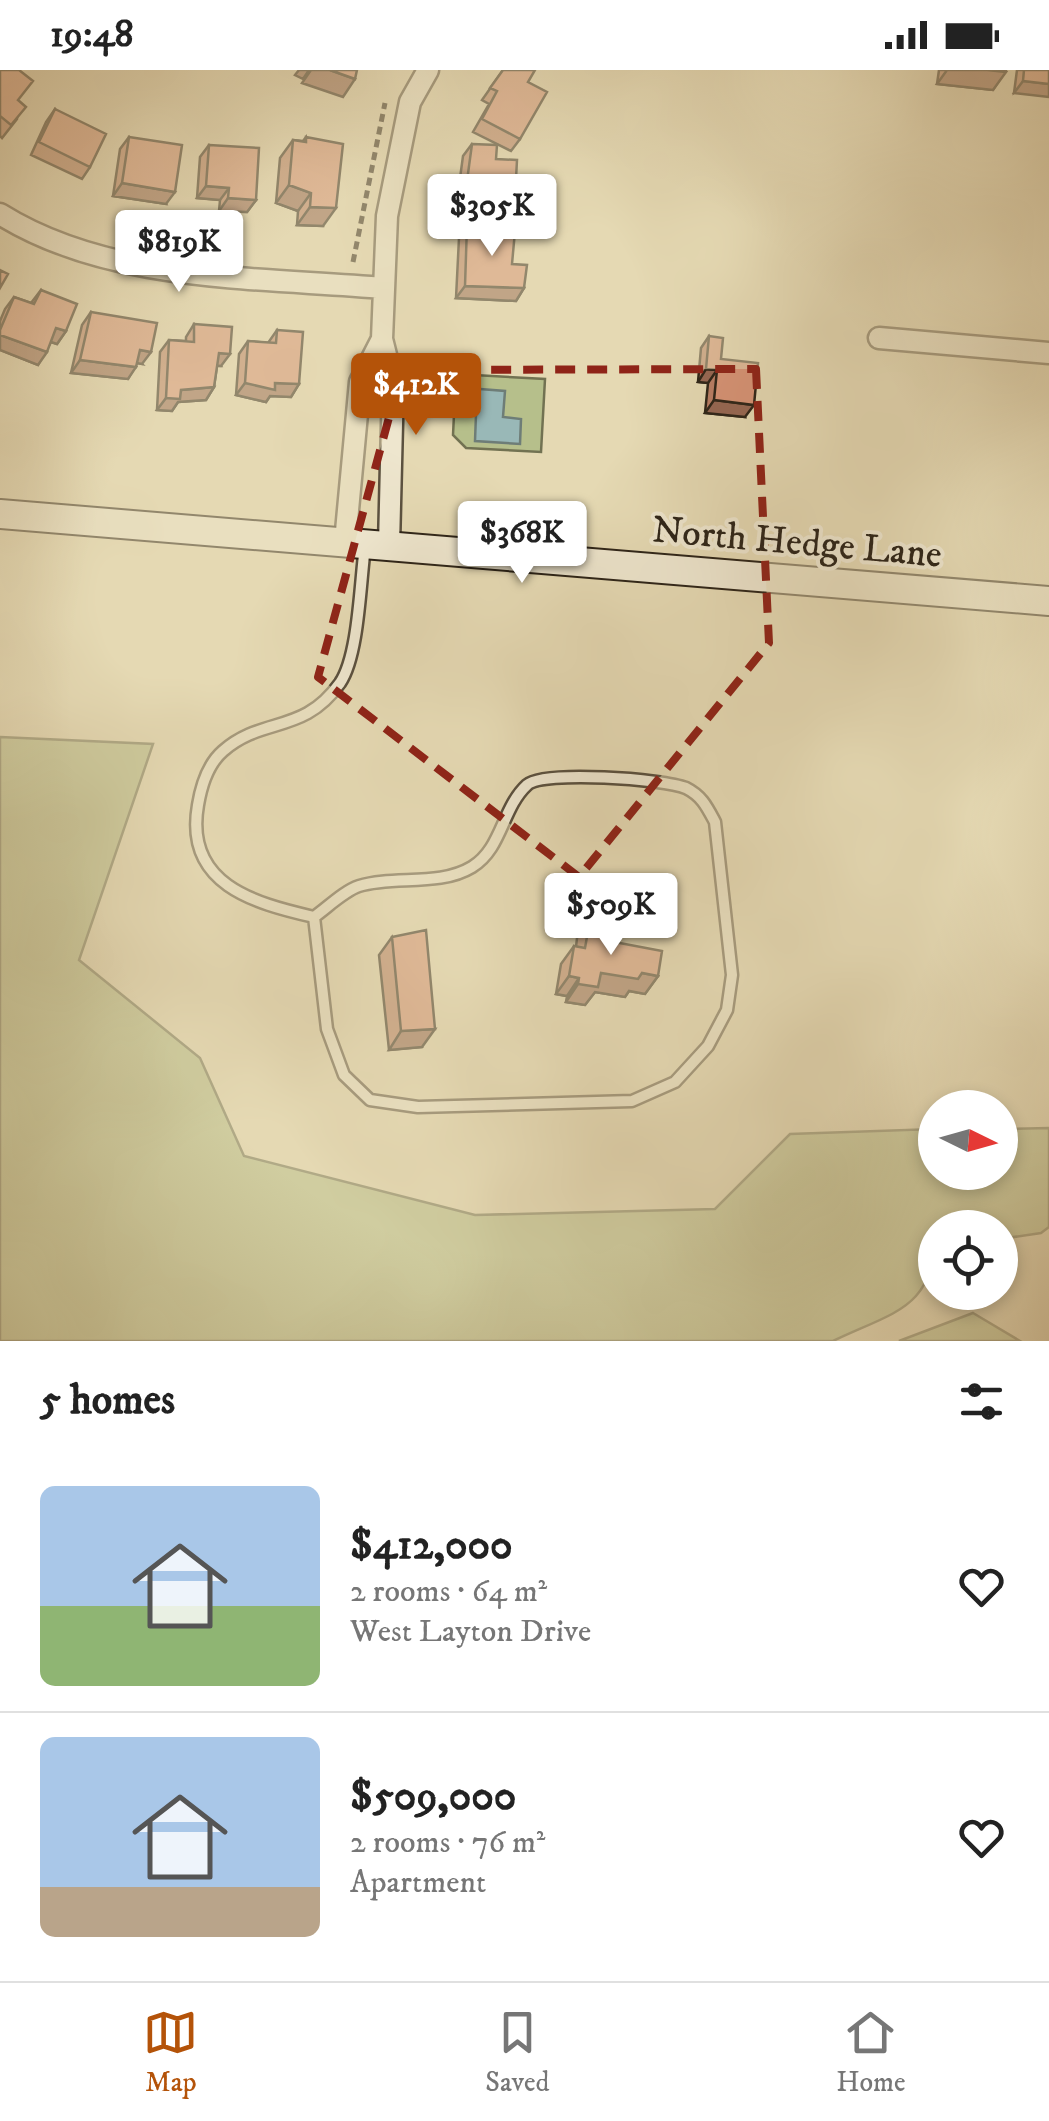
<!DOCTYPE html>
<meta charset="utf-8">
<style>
body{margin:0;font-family:"IM FELL DW Pica",serif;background:#f2f2f2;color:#222;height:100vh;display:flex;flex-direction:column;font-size:38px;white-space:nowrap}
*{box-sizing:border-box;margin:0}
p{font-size:32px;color:#767676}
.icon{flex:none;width:55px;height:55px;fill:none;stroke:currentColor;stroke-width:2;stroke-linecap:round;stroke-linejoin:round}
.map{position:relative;height:1271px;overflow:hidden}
.panel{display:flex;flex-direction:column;background:#fff;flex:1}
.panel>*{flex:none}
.needle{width:65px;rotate:95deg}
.buttons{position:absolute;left:918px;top:1020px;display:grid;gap:20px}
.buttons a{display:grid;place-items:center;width:100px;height:100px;border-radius:50%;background:#fff;box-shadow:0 5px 15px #0003;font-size:50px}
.price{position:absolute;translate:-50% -85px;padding:0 22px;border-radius:10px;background:#fff;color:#222;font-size:32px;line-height:65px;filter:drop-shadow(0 2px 5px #0008)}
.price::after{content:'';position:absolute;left:50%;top:60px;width:30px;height:22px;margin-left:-15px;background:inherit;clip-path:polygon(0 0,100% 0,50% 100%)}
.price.current{background:#b45309;color:#fff}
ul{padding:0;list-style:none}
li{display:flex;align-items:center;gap:30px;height:250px;padding:0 40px}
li+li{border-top:2px solid #e0e0e0}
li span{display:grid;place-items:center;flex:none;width:280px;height:200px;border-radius:15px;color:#555}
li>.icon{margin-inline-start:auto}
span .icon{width:120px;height:120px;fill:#fffc;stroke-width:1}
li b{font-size:42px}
h2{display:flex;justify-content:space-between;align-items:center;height:120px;padding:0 40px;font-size:42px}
.status{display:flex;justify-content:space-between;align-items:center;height:70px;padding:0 50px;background:#fff;direction:ltr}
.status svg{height:28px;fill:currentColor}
.tabs{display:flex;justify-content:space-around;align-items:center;height:140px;border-top:2px solid #e0e0e0;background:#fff;font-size:28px;color:#767676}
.tabs a{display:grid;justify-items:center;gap:5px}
.tabs .current{color:#b45309}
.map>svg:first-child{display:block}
.green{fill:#b6bf8b;stroke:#727252;stroke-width:2.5}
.water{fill:#99b8b7;stroke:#6e7d77;stroke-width:2.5}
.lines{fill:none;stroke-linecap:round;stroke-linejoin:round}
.lane-casing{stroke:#5b513f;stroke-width:15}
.street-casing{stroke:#5b513f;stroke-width:25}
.secondary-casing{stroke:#2d2418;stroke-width:32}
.path{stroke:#2d2418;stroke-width:5;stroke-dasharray:8 5;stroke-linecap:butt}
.lane{stroke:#eee6ce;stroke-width:10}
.street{stroke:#eee6ce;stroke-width:20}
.secondary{stroke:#eee6ce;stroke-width:28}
.wall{fill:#b97e65;stroke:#2d2418;stroke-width:2.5}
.shaded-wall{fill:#966753;stroke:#2d2418;stroke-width:2.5}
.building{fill:#d79376;stroke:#2d2418;stroke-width:2.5}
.marked{fill:none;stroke:#8f2418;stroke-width:8;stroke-dasharray:20 12;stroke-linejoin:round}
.labels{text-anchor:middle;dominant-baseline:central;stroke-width:8;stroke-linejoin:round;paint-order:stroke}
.street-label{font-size:38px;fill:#2d2418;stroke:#eee6ce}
</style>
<div class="status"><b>19:48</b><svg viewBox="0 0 49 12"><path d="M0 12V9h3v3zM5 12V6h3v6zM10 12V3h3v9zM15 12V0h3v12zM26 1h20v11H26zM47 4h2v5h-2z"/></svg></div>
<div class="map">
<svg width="1049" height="1271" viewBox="0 0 1049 1271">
<rect width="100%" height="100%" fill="#e5d9b3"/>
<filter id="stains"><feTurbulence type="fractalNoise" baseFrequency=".002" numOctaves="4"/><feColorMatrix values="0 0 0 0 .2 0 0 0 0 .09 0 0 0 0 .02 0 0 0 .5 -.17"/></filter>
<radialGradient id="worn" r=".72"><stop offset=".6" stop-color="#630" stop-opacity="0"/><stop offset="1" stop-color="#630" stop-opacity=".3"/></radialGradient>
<path class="green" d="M456 304 545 309 541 382 466 378 453 365Z
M0 667 153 674 79 890 200 988 244 1086 475 1145 715 1139 790 1064 935 1059V1102H1000V1059L1049 1058V1157L1041 1163 1000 1169V1158H935C935 1239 898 1240 833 1271H0Z
M973 1243 1020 1271H899Z"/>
<path class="water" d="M467 318 505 321 503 347 521 349 520 374 475 371 476 344 465 342Z"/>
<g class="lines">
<defs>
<path id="lane" d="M314 847C328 837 344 821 359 816 394 805 439 817 472 797 502 779 502 738 527 715 543 700 664 709 686 718 702 726 707 737 715 752L732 905 727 940 708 976 675 1012 632 1031 418 1037 370 1030 344 1005 327 959 314 847C253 833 184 814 198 735 201 717 208 694 223 681 263 646 303 665 340 613 359 585 360 512 365 477"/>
<path id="street" d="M0 144C110 213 258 207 384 218
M879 268 1049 283
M345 472 360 312 382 269
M389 475 393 313 382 269 387 146 410 32 428 0"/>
<path id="secondary" d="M0 444 1049 531"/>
</defs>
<use href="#lane" class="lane-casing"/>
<use href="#street" class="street-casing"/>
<use href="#secondary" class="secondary-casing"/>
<path class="path" d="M353 192 385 33"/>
<use href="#lane" class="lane"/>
<use href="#street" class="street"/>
<use href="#secondary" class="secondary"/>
</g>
<path class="wall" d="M0 0 18 31 17 49 2 68 0 66Z
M503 0 528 12 520 69 511 81 473 62 489 34 482 30Z
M939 0H1006L993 20 937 14Z
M1017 0H1049L1014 23Z
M55 39 90 97 82 109 31 85 46 52Z
M129 67 166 134 113 126 120 79Z
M306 67 323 156 297 155 298 141 276 133 280 88 293 70 303 71Z
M472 74 496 89 514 147 505 159 512 194 524 218 516 231 456 228 459 168 466 157H464L465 124 458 123 463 86Z
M209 75 256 130 247 142 219 141 220 130 197 128 200 87Z
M41 220 66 261 57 274 51 272 38 295 0 280V251L5 239 14 227 31 233Z
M91 242 142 294 137 293 128 309 71 303 82 255Z
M194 254 221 296H217L214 317 206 330 178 332 172 341 157 340 160 282 169 270 186 271V267Z
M277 260 299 314 291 327 270 326 266 332 236 325 239 284 248 271 268 273Z
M709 266 745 347 705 343 708 313 698 312 701 278Z
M590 850 609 871 658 906 645 924 629 921 625 927 595 922 585 935 566 932 567 926 556 924 561 894 574 876 576 877 577 868Z
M392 867 422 977 389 980 379 885Z"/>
<path class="shaded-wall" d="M299 0H309L303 9 295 5Z
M311 0H330L355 9 343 27 302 13Z
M947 0H987L1006 2 993 20 937 14Z
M1023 11 1049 14V27L1014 23Z
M467 111 474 112 465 124 458 123Z
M122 113 175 122 166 134 113 126Z
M289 115 311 123 298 141 276 133Z
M206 116 229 118 220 130 197 128Z
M228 128 256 130 247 142 219 141Z
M310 137 336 138 323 156 297 155Z
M473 145 514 147 505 159 464 157Z
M465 216 524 218 516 231 456 228Z
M56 258 66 261 57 274 48 271Z
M0 265 47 282 38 295 0 280Z
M140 280 151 282 142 294 131 292Z
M219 283 230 284 221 296 210 295Z
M80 290 136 297 128 309 71 303Z
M706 299 717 300 708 313 698 312Z
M245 313H275L299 314 291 327 270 326 266 332 236 325Z
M214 317 206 330 178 332 172 341 157 340 166 328 181 320Z
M714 330 754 335 745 347 705 343Z
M601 903H642L658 906 645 924 629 921 625 927 595 922 585 935 566 932 578 914Z
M569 906 579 908 567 926 556 924Z
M435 959 422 977 389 980 401 961Z"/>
<path class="building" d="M0 0H19L33 11 18 30 26 37 11 55 0 46Z
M330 0H357L355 9Z
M503 0H535L528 12 547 22 520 69 482 49 497 21 490 18Z
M1024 0H1049V14L1023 11Z
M55 39 106 64 90 97 39 72Z
M129 67 182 75 175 122 122 113Z
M306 67 343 74 336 138 310 137 311 123 289 115 293 70 306 72Z
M472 74 497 75 496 89 517 90 514 147 473 145 474 112 467 111Z
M209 75 259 78 256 130 228 128 229 118 206 116Z
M467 155 515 161 512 194 527 195 524 218 465 216Z
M0 200 8 204 0 218Z
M41 220 77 234 66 261 56 258 47 282 0 265V260L14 227 34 234Z
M91 242 157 253 151 282 140 280 136 297 80 290Z
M194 254 232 257 230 284 219 283 214 317 181 320 180 329 166 328 169 270 194 272Z
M277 260 303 262 299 314 275 313V320L245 313 248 271 276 273Z
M709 266 723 268 721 289 758 293 754 335 714 330 717 300 706 299Z
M590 850 612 853 609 871 662 881 658 906 642 903 638 909 601 903 598 917 578 914 579 908 569 906 574 876 585 878Z
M426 860 435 959 401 961 392 867Z"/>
<path d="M0 0H1049V1271H0ZM756 299 769 573 579 807 318 607 402 300Z" fill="#e5d9b3" fill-opacity=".55" fill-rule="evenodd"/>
<path class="marked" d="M756 299 769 573 579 807 318 607 402 300Z"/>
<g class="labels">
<g class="street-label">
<text transform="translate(797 473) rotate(5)">North Hedge Lane</text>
</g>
</g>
<rect width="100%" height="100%" filter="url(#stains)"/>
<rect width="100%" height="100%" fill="url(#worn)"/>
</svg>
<div class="buttons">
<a><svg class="needle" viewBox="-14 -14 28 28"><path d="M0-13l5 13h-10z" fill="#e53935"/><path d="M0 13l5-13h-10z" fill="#767676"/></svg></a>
<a><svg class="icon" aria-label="locate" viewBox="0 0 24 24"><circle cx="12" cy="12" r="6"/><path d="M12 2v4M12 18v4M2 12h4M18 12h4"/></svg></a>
</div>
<b class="price" style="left:492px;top:189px">$305K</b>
<b class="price" style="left:179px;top:225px">$819K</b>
<b class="price current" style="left:416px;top:368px">$412K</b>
<b class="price" style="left:522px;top:516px">$368K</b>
<b class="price" style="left:611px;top:888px">$509K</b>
</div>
<section class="panel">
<h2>5 homes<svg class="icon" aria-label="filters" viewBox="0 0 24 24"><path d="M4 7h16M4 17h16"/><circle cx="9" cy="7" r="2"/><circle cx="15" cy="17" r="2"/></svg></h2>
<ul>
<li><span style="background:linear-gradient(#a9c7e8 60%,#8fb573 0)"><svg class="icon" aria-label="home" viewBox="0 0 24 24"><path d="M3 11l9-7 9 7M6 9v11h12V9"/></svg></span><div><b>$412,000</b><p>2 rooms · 64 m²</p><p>West Layton Drive</p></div><svg class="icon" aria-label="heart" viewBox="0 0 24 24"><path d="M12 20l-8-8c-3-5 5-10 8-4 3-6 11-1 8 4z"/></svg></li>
<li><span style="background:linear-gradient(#a9c7e8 75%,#b9a48a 0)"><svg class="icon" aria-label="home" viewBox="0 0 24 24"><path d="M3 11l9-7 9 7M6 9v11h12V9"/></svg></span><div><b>$509,000</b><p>2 rooms · 76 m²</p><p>Apartment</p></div><svg class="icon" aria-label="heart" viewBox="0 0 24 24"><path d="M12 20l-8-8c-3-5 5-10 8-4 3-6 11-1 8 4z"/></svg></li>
</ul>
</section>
<nav class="tabs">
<a class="current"><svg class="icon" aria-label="map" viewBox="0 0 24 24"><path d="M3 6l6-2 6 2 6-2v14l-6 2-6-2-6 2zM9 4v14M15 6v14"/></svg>Map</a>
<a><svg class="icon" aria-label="saved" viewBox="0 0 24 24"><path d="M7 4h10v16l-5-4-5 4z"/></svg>Saved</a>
<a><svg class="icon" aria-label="home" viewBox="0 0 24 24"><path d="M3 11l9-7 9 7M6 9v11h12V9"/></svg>Home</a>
</nav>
